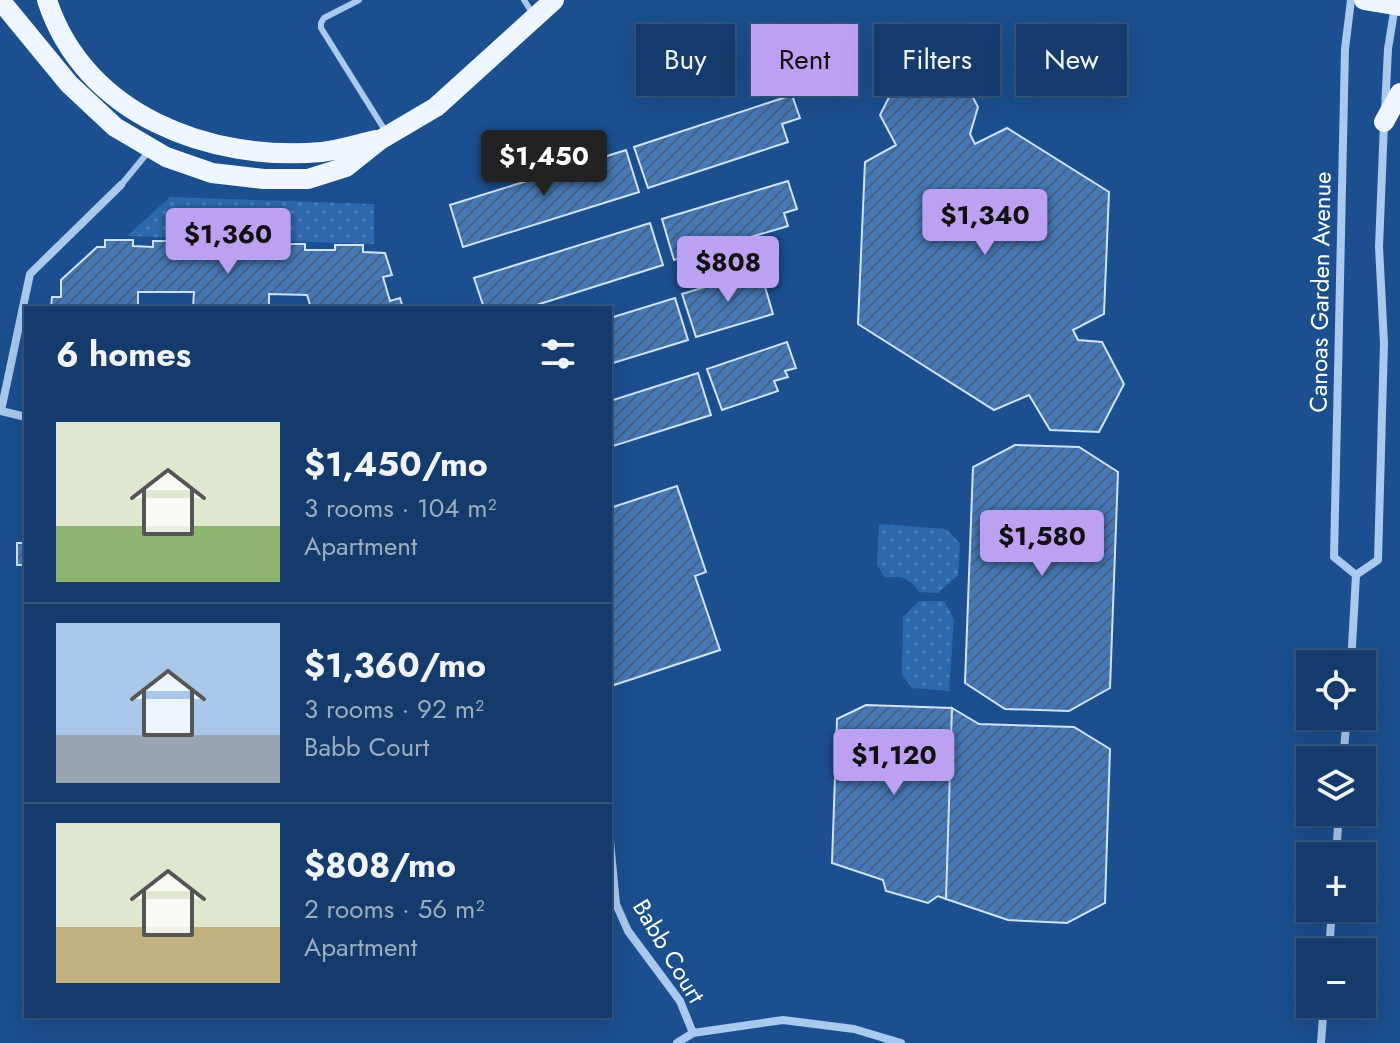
<!DOCTYPE html>
<meta charset="utf-8">
<style>
body{margin:0;font-family:Jost,sans-serif;background:#214673;color:#f1f3f6;height:100vh;display:flex;flex-direction:column;font-size:30px;white-space:nowrap}
*{box-sizing:border-box;margin:0}
p{font-size:26px;color:#9dadc1}
.icon{flex:none;width:44px;height:44px;fill:none;stroke:currentColor;stroke-width:2;stroke-linecap:round;stroke-linejoin:round}
.map{position:relative;flex:1;overflow:hidden}
.drawer{position:absolute;left:24px;top:306px;width:588px;height:712px;display:flex;flex-direction:column;background:#143b6b;border-radius:0px;box-shadow:0 8px 32px #0002,0 0 0 2px #33557e}
.drawer>*{flex:none}
.top-card{position:absolute;left:636px;top:24px;width:644px;height:72px;display:flex;gap:16px}
.buttons{position:absolute;left:1296px;top:650px;display:grid;gap:16px}
.buttons a{display:grid;place-items:center;width:80px;height:80px;border-radius:0px;background:#143b6b;box-shadow:0 8px 32px #0002,0 0 0 2px #33557e;font-size:40px}
.price{position:absolute;translate:-50% -68px;padding:0 18px;border-radius:8px;background:#bca0f2;color:#111;font-size:26px;line-height:52px;filter:drop-shadow(0 2px 4px #0008)}
.price::after{content:'';position:absolute;left:50%;top:48px;width:24px;height:18px;margin-left:-12px;background:inherit;clip-path:polygon(0 0,100% 0,50% 100%)}
.price.current{background:#222;color:#fff}
ul{padding:0;list-style:none}
li{display:flex;align-items:center;gap:24px;height:200px;padding:0 32px}
li+li{border-top:2px solid #33557e}
li span{display:grid;place-items:center;flex:none;width:224px;height:160px;border-radius:0px;color:#555}
li>.icon{margin-inline-start:auto}
span .icon{width:96px;height:96px;fill:#fffc;stroke-width:1}
li b{font-size:34px}
h2{display:flex;justify-content:space-between;align-items:center;height:96px;padding:0 32px;font-size:34px}
.pill{padding:0 28px;border-radius:0px;background:#143b6b;box-shadow:0 8px 32px #0002,0 0 0 2px #33557e;font-size:28px;line-height:72px}
.pill.current{background:#bca0f2;color:#111}
.map>svg:first-child{display:block}
.park{fill:url(#park-dots)}
.building{fill:url(#building-hatch);stroke:#cfe3fa;stroke-width:2}
.lines{fill:none;stroke-linecap:round;stroke-linejoin:round}
.lane{stroke:#a9c9ee;stroke-width:6}
.street{stroke:#a9c9ee;stroke-width:8}
.primary{stroke:#f0f6ff;stroke-width:20}
.labels{text-anchor:middle;dominant-baseline:central;stroke-width:6;stroke-linejoin:round;paint-order:stroke}
.street-label{font-size:24px;fill:#fff;stroke:#1b4f8f}
</style>
<div class="map">
<svg width="1400" height="1043" viewBox="0 0 1400 1043">
<defs>
<pattern id="park-dots" width="8" height="8" patternUnits="userSpaceOnUse" patternTransform="scale(2)"><rect width="8" height="8" fill="#2e69ad"/><path d="M2 2h.1M6 6h.1" fill="none" stroke="#4d80b9" stroke-width="1.8" stroke-linecap="round"/></pattern>
<pattern id="building-hatch" width="6" height="6" patternUnits="userSpaceOnUse" patternTransform="scale(2)"><rect width="6" height="6" fill="#4478b7"/><path d="M-1 1l2-2M0 6l6-6M5 7l2-2" fill="none" stroke="#486282"/></pattern>
</defs>
<rect width="100%" height="100%" fill="#1b4f8f"/>
<path class="park" d="M170 197 374 204V244L127 236Z
M879 524 946 529 960 543 958 575 938 593 919 592C909 578 902 575 885 578L877 565Z
M919 601H944L954 619 949 691 912 688 902 675 903 617Z"/>
<path class="building" d="M905 66 957 67 978 107 970 134 975 144 1007 128 1109 192 1104 314 1073 330 1078 340 1102 342 1124 384 1099 432 1050 430 1029 395 994 410 858 324 865 162 896 145 880 115Z
M792 95 800 118 782 124 788 142 648 188 634 147Z
M626 150 639 192 463 247 450 205Z
M788 181 797 209 784 213 788 226 674 260 662 219Z
M650 223 663 265 527 308H484L474 278Z
M105 240H133V246L153 247V241H175V247L223 248V243H244V248L285 249V244H305V250H335V245H363V252L385 253 392 275 383 277 390 301 400 298 403 308H311L307 295 269 294V308H193L194 292H138V308H51L52 297H61V280L97 247H105Z
M760 270 773 314 696 337 682 294Z
M675 298 688 340 610 364V318Z
M787 342 796 368 785 371 788 377 774 381 778 391 722 410 707 369Z
M698 373 711 415 610 447V401Z
M1015 445 1079 447 1118 472 1110 688 1069 711 1005 709 965 683 973 467Z
M677 486 706 572 695 576 720 650 611 686 610 508Z
M17 543H26V585H23V565H17Z
M866 705 952 708 946 899 938 896 928 903 886 891 883 880 832 863 837 719Z
M952 708 979 724 1074 727 1110 749 1105 903 1067 923 1008 920 946 899Z"/>
<g class="lines">
<path class="lane" d="M359 0 324 18 321 23V28L386 132
M524 0 533 14
M121 185 149 151"/>
<path class="street" d="M1351 0 1345 49 1334 557 1356 575
M1385 110 1388 49 1395 6
M26 417 1 411 30 274 121 185
M1356 575 1378 560 1384 343 1379 247 1384 123
M1351 664 1356 575
M1343 760 1347 716
M610 841 616 904 628 931 680 1001 693 1033
M1336 856 1339 812
M1329 952 1332 908
M677 1043 693 1033 783 1020 854 1029 901 1043
M1321 1043 1324 1004"/>
<path class="primary" d="M0 0 69 84 115 127 166 157 212 173 264 179H308L346 167 380 140 436 107 554 0
M47 0C84 115 210 162 322 152 340 150 358 144 376 140
M1364 0 1400 6
M1384 122 1400 93"/>
</g>
<g class="labels">
<g class="street-label">
<text transform="translate(1320 292) rotate(-89)">Canoas Garden Avenue</text>
<text transform="translate(669 951) rotate(59)">Babb Court</text>
</g>
</g>
</svg>
<div class="buttons">
<a><svg class="icon" aria-label="locate" viewBox="0 0 24 24"><circle cx="12" cy="12" r="6"/><path d="M12 2v4M12 18v4M2 12h4M18 12h4"/></svg></a>
<a><svg class="icon" aria-label="layers" viewBox="0 0 24 24"><path d="M12 4l9 5-9 5-9-5zM3 14l9 5 9-5"/></svg></a>
<a>+</a>
<a>−</a>
</div>
<b class="price current" style="left:544px;top:198px">$1,450</b>
<b class="price" style="left:985px;top:257px">$1,340</b>
<b class="price" style="left:228px;top:276px">$1,360</b>
<b class="price" style="left:728px;top:304px">$808</b>
<b class="price" style="left:1042px;top:578px">$1,580</b>
<b class="price" style="left:894px;top:797px">$1,120</b>
<div class="top-card">
<a class="pill">Buy</a>
<a class="pill current">Rent</a>
<a class="pill">Filters</a>
<a class="pill">New</a>
</div>
<section class="drawer">
<h2>6 homes<svg class="icon" aria-label="filters" viewBox="0 0 24 24"><path d="M4 7h16M4 17h16"/><circle cx="9" cy="7" r="2"/><circle cx="15" cy="17" r="2"/></svg></h2>
<ul>
<li><span style="background:linear-gradient(#dfe7d0 65%,#8fb573 0)"><svg class="icon" aria-label="home" viewBox="0 0 24 24"><path d="M3 11l9-7 9 7M6 9v11h12V9"/></svg></span><div><b>$1,450/mo</b><p>3 rooms · 104 m²</p><p>Apartment</p></div></li>
<li><span style="background:linear-gradient(#a9c7e8 70%,#9aa5b1 0)"><svg class="icon" aria-label="home" viewBox="0 0 24 24"><path d="M3 11l9-7 9 7M6 9v11h12V9"/></svg></span><div><b>$1,360/mo</b><p>3 rooms · 92 m²</p><p>Babb Court</p></div></li>
<li><span style="background:linear-gradient(#dfe7d0 65%,#c2b280 0)"><svg class="icon" aria-label="home" viewBox="0 0 24 24"><path d="M3 11l9-7 9 7M6 9v11h12V9"/></svg></span><div><b>$808/mo</b><p>2 rooms · 56 m²</p><p>Apartment</p></div></li>
</ul>
</section>
</div>
